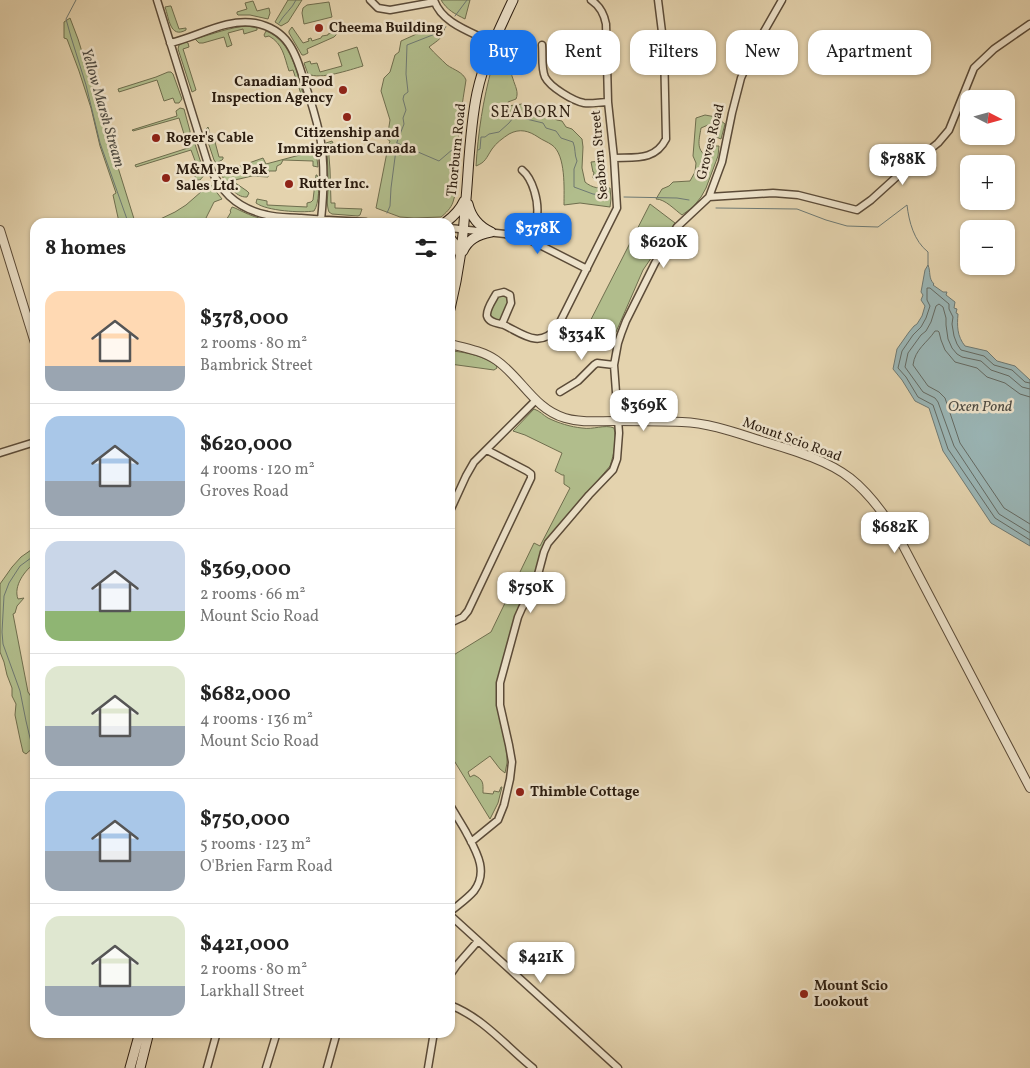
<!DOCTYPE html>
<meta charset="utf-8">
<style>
body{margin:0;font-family:Vollkorn,serif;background:#f6f6f6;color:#222;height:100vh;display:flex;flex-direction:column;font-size:19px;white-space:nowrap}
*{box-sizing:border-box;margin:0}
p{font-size:16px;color:#767676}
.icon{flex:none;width:28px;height:28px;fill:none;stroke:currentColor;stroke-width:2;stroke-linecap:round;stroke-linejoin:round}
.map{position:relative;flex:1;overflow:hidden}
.sheet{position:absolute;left:30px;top:218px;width:425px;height:820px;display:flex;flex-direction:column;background:#fff;border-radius:15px;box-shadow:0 1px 4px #0004}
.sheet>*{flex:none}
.guide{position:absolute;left:470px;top:30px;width:475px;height:45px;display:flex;gap:10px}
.needle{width:32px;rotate:96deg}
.tools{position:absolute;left:960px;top:90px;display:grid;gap:10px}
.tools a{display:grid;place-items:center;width:55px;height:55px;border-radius:10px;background:#fff;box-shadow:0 1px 4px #0004;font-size:25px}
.price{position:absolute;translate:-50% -42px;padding:0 11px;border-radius:10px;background:#fff;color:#222;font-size:16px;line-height:32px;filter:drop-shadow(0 1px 2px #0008)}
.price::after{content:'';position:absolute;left:50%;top:30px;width:15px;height:11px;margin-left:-8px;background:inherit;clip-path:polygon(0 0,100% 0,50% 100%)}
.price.current{background:#1a73e8;color:#fff}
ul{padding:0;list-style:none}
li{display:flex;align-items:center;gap:15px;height:125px;padding:0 15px}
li+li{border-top:1px solid #e0e0e0}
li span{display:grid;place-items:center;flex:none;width:140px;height:100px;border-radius:15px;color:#555}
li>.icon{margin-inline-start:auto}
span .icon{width:60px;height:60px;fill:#fffc;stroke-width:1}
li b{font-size:21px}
h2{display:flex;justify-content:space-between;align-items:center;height:60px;padding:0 15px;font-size:21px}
.tag{padding:0 18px;border-radius:15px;background:#fff;box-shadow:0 1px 4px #0004;font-size:18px;line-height:45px}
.tag.current{background:#1a73e8;color:#fff}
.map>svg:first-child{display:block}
.green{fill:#b1bd8c;stroke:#6f6e4e}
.water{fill:#9ab5b5;stroke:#6e7973}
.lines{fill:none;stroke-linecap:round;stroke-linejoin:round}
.shore{stroke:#646a63;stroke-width:1}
.stream{stroke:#6e7973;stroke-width:1}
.minor-casing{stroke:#5b4b38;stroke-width:9}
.tertiary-casing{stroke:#5b4b38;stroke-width:10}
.secondary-casing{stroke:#2d1e11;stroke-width:11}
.minor{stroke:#ede2ca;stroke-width:6}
.tertiary{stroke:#ede2ca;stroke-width:8}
.secondary{stroke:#ede2ca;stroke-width:9}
.poi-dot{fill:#8f2418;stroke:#ede2ca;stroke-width:2}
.labels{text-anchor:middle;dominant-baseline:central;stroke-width:5;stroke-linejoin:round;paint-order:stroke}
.poi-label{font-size:14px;font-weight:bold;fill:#2d1e11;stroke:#ede2ca;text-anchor:start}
.street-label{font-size:14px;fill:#2d1e11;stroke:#ede2ca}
.water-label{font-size:15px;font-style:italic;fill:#4e4b42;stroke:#ede2ca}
.quarter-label{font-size:16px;letter-spacing:1px;fill:#2d1e11;stroke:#ede2ca}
</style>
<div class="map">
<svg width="1030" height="1068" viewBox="0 0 1030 1068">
<rect width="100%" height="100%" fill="#e4d3ae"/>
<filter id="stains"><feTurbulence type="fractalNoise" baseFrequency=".004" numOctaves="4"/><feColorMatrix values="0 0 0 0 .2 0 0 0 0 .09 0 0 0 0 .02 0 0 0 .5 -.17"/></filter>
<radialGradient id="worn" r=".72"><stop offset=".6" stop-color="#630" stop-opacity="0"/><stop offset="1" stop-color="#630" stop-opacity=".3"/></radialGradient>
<path class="green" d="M288 0H302L288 22 281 26 275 22Z
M441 0H470L465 19C455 14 447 10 441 0Z
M253 1 257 11 269 8 270 13 268 19 250 15H238L237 14V12L247 9 245 3Z
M329 2 332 17 304 24 302 13 303 8 307 5Z
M170 6H171L179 29 186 28V30C170 39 169 18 165 7Z
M70 18 78 39 135 222H119L113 195 116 193 100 146 91 108 79 71 67 39 64 38V22Z
M441 23 445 26C444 38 438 40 429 47 435 54 441 59 447 65 454 70 463 72 466 80 462 104 459 127 457 151 455 168 459 185 453 202 451 208 446 213 441 217L414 218 400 217 376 208 388 147 390 141 387 139 390 120 381 91 384 78 390 72 395 55 399 52 401 41Z
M248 26 257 28V30L244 34 243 29 228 33 232 45 227 47 224 37 203 43H199L195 39C213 34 230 27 248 26Z
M292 27 303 43 309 41 308 39 311 38 312 41 321 38 322 36 328 35V34L336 32V35L334 37 307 49 308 53 304 55H302L289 33V31Z
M266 31C292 41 297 74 304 97L303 100 293 70 289 71C284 56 283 44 269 36L265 37 264 35Z
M185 42 188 43 189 47 183 49 196 90 192 92 178 49 179 45Z
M357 47 363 66C349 70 321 80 308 74L304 63 310 61 311 64 317 63 320 72 342 66 338 53Z
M504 56C513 66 509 69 513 79 515 86 519 92 516 99L508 102V106L522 104 540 111 557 120 562 121 566 127 572 129 582 139 583 147 582 168 585 182C592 188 600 189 610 188L611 199 610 207 580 203 564 205C564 189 566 155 552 145 548 142 542 140 538 137 529 131 520 128 509 134 503 138 496 143 492 149 486 158 486 162 476 166 478 133 483 100 492 67 498 64 498 59 504 56Z
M168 72H171L173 74 182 99 179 103H175L173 98 164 101 157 80 119 92 118 89 156 77Z
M180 108 184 109 190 131V133L187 136 184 134 179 118 133 131 132 130 177 116 176 111Z
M705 115 716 117 725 124 721 139 716 137V129L708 125 701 128C699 141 695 151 710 158L713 156 714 146H719L718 156 706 188 701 197 693 207 682 215C675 210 665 199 656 199L662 189 669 186 673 182 690 181 695 172 696 163 693 156 696 118Z
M208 127 212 140 217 138 218 141 215 142 219 157H223V159L222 160 216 163 214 160 205 133V130Z
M194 141 200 160 206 173 200 180H197L195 178V176L200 174 191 150 136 167 135 165 191 147 190 143Z
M332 141 333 143 328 144 330 169 331 203H335V208L362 209 360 215 358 216 332 214 329 212C326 204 328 196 328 188 328 173 328 159 326 144V143Z
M312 142 315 143 318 167 313 166V161L283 160 281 164 277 166 276 171H269L268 177 252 176 235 180 234 182 247 191 249 193 247 197C235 198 226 182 220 173L221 168 225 167 229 170 263 158 266 164 311 152 310 143Z
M601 161V166L605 168V172H602L601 180 593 178 594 172H593L591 162Z
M316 175H317C320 183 319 204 314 211 301 213 267 211 256 203L257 199 267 201V205L307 207V203L311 202 313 200Z
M210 184 222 199 214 202 204 222H154L175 212 186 205Z
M650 204 675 223 643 270 616 332C614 334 612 337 610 339 603 345 589 342 580 341Z
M232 207 235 208C255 218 265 221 287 222H225L231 212 230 211Z
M496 294 510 295 502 324 493 322 487 311Z
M453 351C469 353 483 356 496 365L497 368 494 370 450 364V352Z
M534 409C540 411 543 415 548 418 558 423 571 427 582 428 593 430 605 424 614 428 617 440 614 454 610 466L544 544 538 561 536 575 523 603 518 608 515 624 497 685V702L507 753V763L505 773 500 769 490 756 468 772 470 777 474 775C484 780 483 783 483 793L493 794 494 791 499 792 501 787H502L498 803 490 819 450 754V654L452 656 491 632 534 543 540 546 570 488 564 484V475H562L555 471 562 453 525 435 513 431Z
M35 549V563C25 570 13 586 18 599L24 598 17 606 15 613 13 614 28 692C35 700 30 709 31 718 32 724 34 729 35 734 35 738 35 743 35 746L26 754 23 752 20 739 15 715 16 704 12 696V688L7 675 4 662 0 652V584L12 567 21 557 31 550Z"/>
<path class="water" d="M928 265C931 272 928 278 934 284L933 285 943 292H947L946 295 955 302 954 308 957 309 956 313 958 314C957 326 957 336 965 346L987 351 997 361 1015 366 1030 380V546L991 523 943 451 929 408 915 401 902 380 893 369 897 349 909 332 914 326 917 324 922 316 925 306 921 300 923 295 921 292 925 270Z"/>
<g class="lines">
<path class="shore" d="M1030 383 1025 382 1012 370 994 365 984 356 961 350 957 344 954 336 952 324 953 317 949 309V304L930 288H927V300L930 306 926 318 921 327 913 335 902 351 898 368 906 377 918 397 933 405 948 449 995 518 1030 540
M1030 389 1022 387 1009 376 991 370 981 361 962 357 957 354 952 348 948 339 946 325V318L943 307 939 304 936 306 931 322 926 331 921 335 908 353 905 367 923 392 935 398 938 402 954 446 999 514 1030 533
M1030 397 1020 394 1005 383 987 377 977 368 955 362 945 350 941 340 939 332 938 331H935C927 343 915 349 913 365L928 386 939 392 945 398 960 443 1004 508 1030 524"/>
<path class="stream" d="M76 0 66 19 71 37 86 85 100 143 128 222
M455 16 467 0
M279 23C284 14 292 9 296 0
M397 143 439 161 453 149
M478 150 480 149 481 137H485L489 134 499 132 509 123 513 118 518 117 543 123 546 128 556 131 561 138 573 142C576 149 574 154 577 161L574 169V187L593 194 602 195
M624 197 677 198 689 200
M716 208 797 209 826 220 847 226 878 227 907 205C909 222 914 241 928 252V265
M387 213 390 206 391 188 397 142 404 124 403 118 406 110 403 99 404 95 408 92 406 74 407 45 435 34 446 27
M35 555 20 566 9 583 4 596 2 632 3 644 20 691 26 721 35 759"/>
<defs>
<path id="minor" d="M157 0 207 161C219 190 235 208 267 215 278 218 290 217 301 218 323 220 344 221 366 222
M370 0 378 8 390 10 434 2
M434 0C442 24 472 32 493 43
M170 43C198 37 226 18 255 23 290 30 296 55 305 84 311 101 316 118 320 136 325 163 324 192 321 220
M542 45C543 55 541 68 545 77 550 87 573 101 584 103 592 104 600 102 608 102
M614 158C635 157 655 161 666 139L664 48 658 0
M522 170C533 179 539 202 537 216 535 224 532 232 530 240
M709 197 773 193 798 195 857 210 871 200 903 171 938 143 949 130 974 68 994 49 1030 24
M450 228 505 234 530 240 587 269
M502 324 511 303 510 295 504 292 496 294C493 300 486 309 487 316 489 323 498 323 504 325 523 334 539 349 557 328L617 208 614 158 608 102 606 24C604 13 600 6 591 0
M560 392 578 381 594 365 597 363 614 365
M0 453 35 442
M450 511 466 476 474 462 536 400
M450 623 463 617 468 611 531 478V474L527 471 487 450
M450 805C455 814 461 823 466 832 476 851 489 871 474 891 467 899 458 905 450 912
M471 842 498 820 504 805 510 779 512 762 509 745 500 705V683L518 617 522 608 536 582 544 552 548 543 589 495 613 470 617 459 619 433 614 365 618 343 621 334 626 321 655 263 673 233 677 227 709 197 722 162 732 113 741 78 754 49 782 0
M450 915 618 1068
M450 975 457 965 478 941
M450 1005C482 1017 506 1046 533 1068
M207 1068 217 1032
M266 1068 277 1032
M327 1068 337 1032
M428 1068 434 1032"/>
<path id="tertiary" d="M0 230 35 343
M450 344C466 348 483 351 496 360 521 377 534 409 565 418 581 423 598 421 614 421 637 421 659 421 682 422 709 423 734 432 759 440 788 449 826 459 850 478 869 493 885 515 898 536L1030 788"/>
<path id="secondary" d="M468 204C471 217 478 226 491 232
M446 222C454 216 460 210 464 201
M450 238 458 248 460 254
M463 251C468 239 479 234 491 232
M450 309C458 276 463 244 465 210 469 171 469 131 477 93 484 60 499 30 513 0
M130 1068 140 1032
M140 1068 149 1032"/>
</defs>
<use href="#minor" class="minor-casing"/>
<use href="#tertiary" class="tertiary-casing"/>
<use href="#secondary" class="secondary-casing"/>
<use href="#minor" class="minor"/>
<use href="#tertiary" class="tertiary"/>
<use href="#secondary" class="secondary"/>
</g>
<g class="poi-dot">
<circle cx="319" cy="28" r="5"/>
<circle cx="343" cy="90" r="5"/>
<circle cx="347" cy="117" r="5"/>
<circle cx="156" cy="138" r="5"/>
<circle cx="166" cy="178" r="5"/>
<circle cx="289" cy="184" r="5"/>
<circle cx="520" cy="792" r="5"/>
<circle cx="804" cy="994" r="5"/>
</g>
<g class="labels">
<g class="poi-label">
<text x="329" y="28">Cheema Building</text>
<text x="333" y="82" text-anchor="end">Canadian Food<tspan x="333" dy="16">Inspection Agency</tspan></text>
<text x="347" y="133" text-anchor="middle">Citizenship and<tspan x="347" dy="16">Immigration Canada</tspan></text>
<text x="166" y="138">Roger's Cable</text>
<text x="176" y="170">M&amp;M Pre Pak<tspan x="176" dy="16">Sales Ltd.</tspan></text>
<text x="299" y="184">Rutter Inc.</text>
<text x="530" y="792">Thimble Cottage</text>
<text x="814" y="986">Mount Scio<tspan x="814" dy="16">Lookout</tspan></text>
</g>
<g class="street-label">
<text transform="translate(711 142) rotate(-76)">Groves Road</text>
<text transform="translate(457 150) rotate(-84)">Thorburn Road</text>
<text transform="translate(600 155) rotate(-95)">Seaborn Street</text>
<text transform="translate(792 440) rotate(20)">Mount Scio Road</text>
</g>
<g class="water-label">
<text transform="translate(102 108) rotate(74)">Yellow Marsh Stream</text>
<text x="980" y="407">Oxen Pond</text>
</g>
<g class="quarter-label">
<text x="531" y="113">SEABORN</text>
</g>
</g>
<rect width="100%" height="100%" filter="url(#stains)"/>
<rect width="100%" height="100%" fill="url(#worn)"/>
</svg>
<div class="tools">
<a><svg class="needle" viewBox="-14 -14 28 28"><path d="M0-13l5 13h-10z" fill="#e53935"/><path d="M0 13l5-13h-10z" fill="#767676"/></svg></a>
<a>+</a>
<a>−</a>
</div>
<b class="price" style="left:903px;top:186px">$788K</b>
<b class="price current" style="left:538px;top:255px">$378K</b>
<b class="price" style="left:664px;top:269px">$620K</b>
<b class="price" style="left:582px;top:361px">$334K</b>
<b class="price" style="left:644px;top:432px">$369K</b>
<b class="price" style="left:895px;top:554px">$682K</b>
<b class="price" style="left:531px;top:614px">$750K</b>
<b class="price" style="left:541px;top:984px">$421K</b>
<div class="guide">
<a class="tag current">Buy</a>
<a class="tag">Rent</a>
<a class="tag">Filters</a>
<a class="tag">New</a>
<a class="tag">Apartment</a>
</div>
<section class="sheet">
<h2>8 homes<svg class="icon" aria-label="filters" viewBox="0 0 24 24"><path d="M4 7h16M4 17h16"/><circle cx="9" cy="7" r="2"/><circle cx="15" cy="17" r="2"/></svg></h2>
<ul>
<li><span style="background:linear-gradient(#ffd9b3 75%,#9aa5b1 0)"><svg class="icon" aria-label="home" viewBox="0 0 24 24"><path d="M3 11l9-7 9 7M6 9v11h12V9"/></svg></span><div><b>$378,000</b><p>2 rooms · 80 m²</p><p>Bambrick Street</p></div></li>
<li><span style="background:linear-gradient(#a9c7e8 65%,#9aa5b1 0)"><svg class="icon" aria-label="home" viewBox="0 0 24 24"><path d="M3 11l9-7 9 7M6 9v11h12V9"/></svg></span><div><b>$620,000</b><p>4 rooms · 120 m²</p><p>Groves Road</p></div></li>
<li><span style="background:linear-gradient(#c9d6e8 70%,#8fb573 0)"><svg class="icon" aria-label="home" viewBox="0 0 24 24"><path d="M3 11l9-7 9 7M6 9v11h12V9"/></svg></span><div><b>$369,000</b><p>2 rooms · 66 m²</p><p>Mount Scio Road</p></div></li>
<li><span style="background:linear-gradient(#dfe7d0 60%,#9aa5b1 0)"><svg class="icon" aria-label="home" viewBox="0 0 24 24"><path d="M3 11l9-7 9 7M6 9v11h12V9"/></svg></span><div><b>$682,000</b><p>4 rooms · 136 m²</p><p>Mount Scio Road</p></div></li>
<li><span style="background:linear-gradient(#a9c7e8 60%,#9aa5b1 0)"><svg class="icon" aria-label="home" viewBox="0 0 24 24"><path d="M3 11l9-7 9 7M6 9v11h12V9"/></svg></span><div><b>$750,000</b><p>5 rooms · 123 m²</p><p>O'Brien Farm Road</p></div></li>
<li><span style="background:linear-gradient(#dfe7d0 70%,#9aa5b1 0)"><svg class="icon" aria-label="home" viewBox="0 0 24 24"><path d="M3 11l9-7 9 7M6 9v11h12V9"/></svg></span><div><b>$421,000</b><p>2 rooms · 80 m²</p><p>Larkhall Street</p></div></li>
</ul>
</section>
</div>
